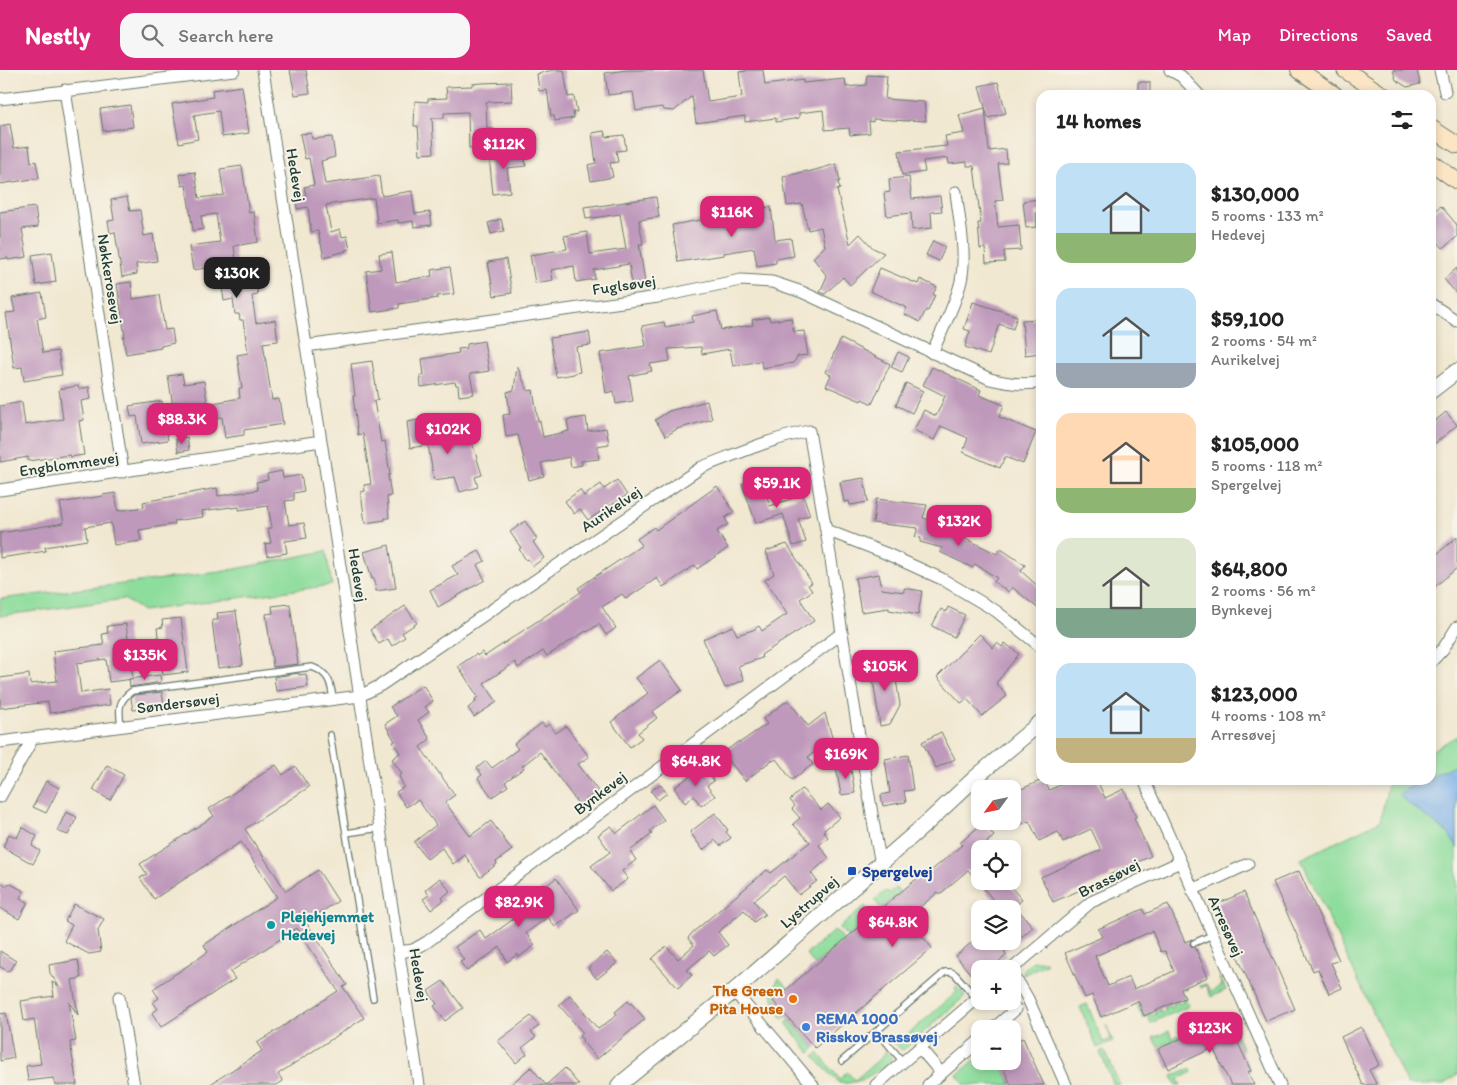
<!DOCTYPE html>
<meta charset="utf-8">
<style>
body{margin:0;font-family:Itim,sans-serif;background:#f6f6f6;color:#222;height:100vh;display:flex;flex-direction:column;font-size:19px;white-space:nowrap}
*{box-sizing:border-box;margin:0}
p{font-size:16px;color:#767676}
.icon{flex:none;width:28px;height:28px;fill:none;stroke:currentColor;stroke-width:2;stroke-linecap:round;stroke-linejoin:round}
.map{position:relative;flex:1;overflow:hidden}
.panel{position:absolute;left:1036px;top:20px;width:400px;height:695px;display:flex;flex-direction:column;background:#fff;border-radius:15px;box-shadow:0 2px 8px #0003}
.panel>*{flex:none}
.needle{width:32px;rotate:237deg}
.controls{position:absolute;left:971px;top:710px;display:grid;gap:10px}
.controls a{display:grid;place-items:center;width:50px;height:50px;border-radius:10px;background:#fff;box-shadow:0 2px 8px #0003;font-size:25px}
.price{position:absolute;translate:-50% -42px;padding:0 11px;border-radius:10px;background:#db2777;color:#fff;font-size:16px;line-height:32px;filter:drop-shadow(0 1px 2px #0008)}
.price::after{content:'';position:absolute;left:50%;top:30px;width:15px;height:11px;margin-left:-8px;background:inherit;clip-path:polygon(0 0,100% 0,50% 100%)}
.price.active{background:#222;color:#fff}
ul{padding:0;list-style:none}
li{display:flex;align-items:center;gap:15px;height:125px;padding:0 20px}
li span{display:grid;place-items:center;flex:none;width:140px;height:100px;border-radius:15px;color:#555}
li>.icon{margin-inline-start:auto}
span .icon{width:60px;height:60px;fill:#fffc;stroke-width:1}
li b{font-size:21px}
h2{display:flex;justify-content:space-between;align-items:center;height:60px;padding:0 20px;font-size:21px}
header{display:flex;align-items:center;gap:30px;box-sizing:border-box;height:70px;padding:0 25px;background:#db2777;color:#fff}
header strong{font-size:24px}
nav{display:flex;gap:28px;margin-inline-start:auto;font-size:18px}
.search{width:350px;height:45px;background:#f6f6f6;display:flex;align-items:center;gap:12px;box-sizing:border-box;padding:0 18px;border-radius:15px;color:#767676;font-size:19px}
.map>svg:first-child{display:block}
.green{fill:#8ddd9c;stroke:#568d68}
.water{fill:#7db0e9;stroke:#4e768e}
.building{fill:#bf99bb;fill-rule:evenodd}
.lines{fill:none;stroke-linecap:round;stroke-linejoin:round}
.service-casing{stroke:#68796b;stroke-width:8}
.minor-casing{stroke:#68796b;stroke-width:13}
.tertiary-casing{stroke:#68796b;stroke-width:17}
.secondary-casing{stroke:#68796b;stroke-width:18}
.service{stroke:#fff;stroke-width:5.5}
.minor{stroke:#fff;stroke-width:11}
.tertiary{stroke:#fff;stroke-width:15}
.secondary{stroke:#fce5c4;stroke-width:16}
.transit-dot{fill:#1a4fb4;stroke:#f7f3e8;stroke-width:2}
.culture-dot{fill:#0f9aa8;stroke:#f7f3e8;stroke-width:2}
.food-dot{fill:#e8710a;stroke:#f7f3e8;stroke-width:2}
.shop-dot{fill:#3f7fe0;stroke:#f7f3e8;stroke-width:2}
.labels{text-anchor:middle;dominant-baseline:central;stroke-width:4;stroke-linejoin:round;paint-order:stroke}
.street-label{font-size:16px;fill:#1f3d34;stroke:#f7f3e8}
.transit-label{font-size:16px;font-weight:bold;fill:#164399;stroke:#f7f3e8;text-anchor:start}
.culture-label{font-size:16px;font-weight:bold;fill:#0d838f;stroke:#f7f3e8;text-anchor:start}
.food-label{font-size:16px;font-weight:bold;fill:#c56008;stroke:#f7f3e8;text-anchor:end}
.shop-label{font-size:16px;font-weight:bold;fill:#366cbe;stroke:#f7f3e8;text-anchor:start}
</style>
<header>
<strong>Nestly</strong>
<div class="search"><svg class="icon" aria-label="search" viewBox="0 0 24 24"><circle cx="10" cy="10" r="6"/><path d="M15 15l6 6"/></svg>Search here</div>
<nav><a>Map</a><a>Directions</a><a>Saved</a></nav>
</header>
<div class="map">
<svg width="1457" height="1015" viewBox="0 0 1457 1015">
<rect width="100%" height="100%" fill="#f7f3e8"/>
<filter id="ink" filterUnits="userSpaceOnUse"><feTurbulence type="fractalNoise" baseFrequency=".02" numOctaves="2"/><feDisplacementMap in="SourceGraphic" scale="10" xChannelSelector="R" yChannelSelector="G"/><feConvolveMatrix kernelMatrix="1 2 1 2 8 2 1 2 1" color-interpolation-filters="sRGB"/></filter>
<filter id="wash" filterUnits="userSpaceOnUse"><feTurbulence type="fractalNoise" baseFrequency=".0096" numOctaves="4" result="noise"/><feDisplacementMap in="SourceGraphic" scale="20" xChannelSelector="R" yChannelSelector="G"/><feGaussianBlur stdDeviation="1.12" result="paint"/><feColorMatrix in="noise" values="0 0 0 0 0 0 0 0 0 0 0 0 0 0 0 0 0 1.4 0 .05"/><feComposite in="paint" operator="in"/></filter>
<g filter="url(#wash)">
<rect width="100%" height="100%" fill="#f1e8d1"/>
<path class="green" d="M326 481 332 515 143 541 124 529 0 546V529L220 502Z
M1457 666V1005L1443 1015H1407L1301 789 1380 751 1389 710H1431V681Z
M896 818 900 823 881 838 874 830 886 821 889 824Z
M865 836 873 846 848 867 839 858Z
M835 860 844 871 815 895 806 884Z
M1034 891H1046L1047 893 1023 905C1023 899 1028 893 1034 891Z
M779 908 788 918 787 946 783 949C773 934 768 925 779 908Z
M1219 908H1220L1226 920 1211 927 1206 915 1201 918 1200 916 1206 914 1210 922 1222 916Z
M956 916 964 924V927L903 980 900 979 894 971 896 970 898 973 957 922 955 919Z
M1185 927 1189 936 1151 953 1148 946 1143 948 1137 935 1139 934 1144 945 1150 943 1152 946 1156 944 1155 941 1159 939 1161 942 1165 941 1164 937 1168 935 1170 938 1174 937 1173 933 1178 931 1179 934 1184 932 1182 929Z
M1087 934 1103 972 1111 969 1106 955 1113 971 1097 978 1080 937Z
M1206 944 1216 967 1234 959 1243 979H1241L1233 963 1215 971 1206 952 1183 963 1179 956Z
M790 950 815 978 810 983 786 953Z
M1169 961 1172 968 1179 965 1181 968 1158 977 1153 968Z
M1104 980 1106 983 1120 1015H1114L1100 982Z
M885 981 891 987V990C876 1002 861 1015 839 1013L814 987 818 983 840 1009 847 1002 855 1010 885 984 884 982Z
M980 988V991H1000L1011 1015H965L957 1005 975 990Z
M1190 998 1192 1002 1178 1009 1181 1015H1176L1172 1006Z"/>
<path class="water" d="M1457 694V778L1449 764 1404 730 1400 725 1401 722 1424 710H1431V706Z"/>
<g id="blocks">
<path class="building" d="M290 0H306L310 23 295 25Z
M553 0H564L568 27 574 26 577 42H573L574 48 555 51 554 46H551L547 20 539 21 537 4Z
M627 0H703L708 32 742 27 739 2 746 1V0H763L765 15 803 10V13L845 9 846 17 866 15 867 5 887 6 885 29 924 32 926 51 909 50V51L873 49V52L869 51 870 63 850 65 849 58 825 60 823 40 799 43V48L776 52V48L745 52V46L696 53 692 26 674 41 664 40 662 37 636 41 633 22 608 25 605 3Z
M1393 0H1417L1420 14 1407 17 1396 10Z
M511 12 512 31 486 32 487 59H494L495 77 469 78 468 42 444 43V48H432L434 83 420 84 418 56H414L415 31 428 32V29L447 28 446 17 472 16V14L482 13Z
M998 12 1006 43 988 48 979 16Z
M1138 12H1150V25H1138Z
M242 16 249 63 222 67 219 41 194 45 198 69 179 73 172 34 213 27 212 20Z
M130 35 133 57 103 61 100 39Z
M985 38 989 81 1006 79 1007 93 998 94 1003 130 995 131 998 157 1019 155 1021 180 1004 181 1005 192 986 193 985 178 980 179 978 153H981L974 96H967V92L949 94 948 88 923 91 925 102 902 105 899 81 947 76 945 66 964 63 959 45Z
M10 54 14 78 29 76 31 92 36 91 39 108 0 114V56Z
M604 61 606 67 624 65 626 80 616 81 618 92 610 93 613 107 591 111 588 95 596 93 592 63Z
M311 63 312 69 332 67 335 87 321 91 325 114 379 106 382 126 412 121 415 144 430 142 432 155 414 157 413 151 398 153V150L377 153 374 128 326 135 331 162 340 159 342 167 347 166 350 179 345 180 346 181 324 187 318 161 311 162 308 137 297 139 296 126 306 125 304 117 314 115 309 88 305 89 300 64Z
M524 82 526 96 507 98 510 122 493 124 489 86Z
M836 94 840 111 838 112 840 119 837 120 850 174 860 164 873 178 884 183 850 215 843 207 825 224 820 222 827 206 813 188 825 176 821 157 808 160 802 134 787 136 783 107 807 101 808 102Z
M242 96 249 143 254 142 258 172 234 176 239 212 255 210 258 225 252 226 256 253 275 250 278 271 263 273 272 330 279 329 283 354 244 360V365L225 368 222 347 215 348 213 333 240 328 239 318H242L237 285 248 283 243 250H240L239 244H235L233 229 224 231 219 196 193 200 189 176 220 172 216 144 201 146 203 159 193 161 186 115 182 116 180 104 195 102 199 128 224 125 220 99Z
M909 107 912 129 940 126 942 141 931 142 932 158 912 160 911 143 887 146 884 123 890 122 889 109Z
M127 127 130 141 140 140 144 166 153 164 157 191 136 194 137 204 122 207 115 162 110 163 108 151 114 150 111 130Z
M656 127 659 147 639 150 643 174H639L645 212 632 215 629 194 594 200 595 209 576 212 574 196 551 200 553 210 535 213 530 185 567 179 564 166 587 162 590 184 626 179 620 144 586 149 584 137 599 135V136Z
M1041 129V141L1036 142 1037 157 1026 158 1023 131Z
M1441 136 1457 155V167L1443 178 1431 164V144Z
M35 137 38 157 22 159 27 187 8 190V188L0 189V142Z
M771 137 775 170 791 168 794 186 776 189V193L757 196 754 178 724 183V185L678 192 672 155 712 148 713 153 745 149 744 140Z
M501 149 504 161 491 164 488 153Z
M933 171 945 177 939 191 926 185Z
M52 182 56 212 36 215 32 185Z
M392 182 396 212 432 206 431 200 450 197 454 224 437 226 438 228 399 234V238L372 242 366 201 381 199 379 184Z
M506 189 512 223 494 226 488 192Z
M880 198 918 214 920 209 937 217 933 224 935 225 928 241 926 240 920 252 904 244 907 238 870 221Z
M1457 198V224L1444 209Z
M131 212 133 229 159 225 165 260 172 259 174 273 161 276V278L126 284 123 267H125L117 214Z
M42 223 46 247 37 249 43 283 58 281 62 305 24 311 22 297 14 298 6 243 15 242 12 228Z
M973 232 1017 246 1013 259 999 254 989 285 965 277 970 261 964 259Z
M717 241 721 260 753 255 752 250 769 247 770 251 791 248 794 262 804 261 808 285 798 286 793 293 762 298 761 291 733 296 730 279 702 284 701 277 668 279 670 291 650 294 652 301 629 306 633 331 616 334 614 321 606 323 600 283 646 276 642 256 664 252 665 257 693 252 692 246Z
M1039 249 1041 283 1025 285 1022 250Z
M589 262 591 275 576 277 580 302 574 303V304L556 307 550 268Z
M841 269 890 294 872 334 862 329 861 331 826 316 831 305 825 302Z
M484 271 489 301 470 304 474 324 459 326 458 315H456L455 312 421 317 420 306 424 305 422 289 459 283 458 279 467 278V274Z
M898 282 909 287 902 302 891 297Z
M372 291 378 330 374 331 381 372 385 371 390 405H388L391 426 387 427 389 448H385V450L365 453 361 422 365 421 364 415 371 414 363 364 358 365 353 326H355L351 294Z
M517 296 528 321 533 320 538 351H540L543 367 569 361 567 350 586 347 588 361 606 358 609 374 597 376 599 389 581 391 582 395 571 397 569 387 541 393 544 406 529 410 518 365 506 367 503 345 510 344 507 322 514 320Z
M932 297 981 320 979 325 1004 335 999 347 1036 362 1023 394 1005 387 1000 398 963 382 968 368 941 356 934 370 914 360 924 340 936 346 945 326 923 315Z
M182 304 184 314 204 311 207 332 173 337 168 306Z
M906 313 923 321 912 343 896 335Z
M78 316 79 319 89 317 91 329 81 331 84 350 79 351 84 385 70 387V385L28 391V387L0 392V336L22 332 25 355 63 349 59 319Z
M162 331 168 370 141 374 137 346 131 347 129 336Z
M707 331 712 349 677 359 666 366 655 350 669 341Z
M1446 342 1457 355 1431 377V354Z
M418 350 420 362 444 357 446 366 469 362 482 405 475 407 478 417 460 422 455 407 434 410 428 375 410 378 407 352Z
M187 367 189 380 178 382 176 369Z
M282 401 283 408 301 405 304 421 294 423V430L285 431 289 455 304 453 307 468 285 471 287 483 267 486 265 474 271 473 268 458H272L268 436 239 440V437L231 438V437L202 441 203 447 174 451 175 454 139 460 141 471 114 475 111 453 85 457 87 470 45 477 46 481 0 488V463L64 453 60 433 103 426V425L115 423 118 441 144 437 143 432 217 418 218 426 258 420 256 412 268 410 267 404Z
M760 407 770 436 803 425 810 445 798 449 806 472 793 476 783 444 756 453 742 414Z
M864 408 868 432 850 435 849 431 844 432 840 412Z
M617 410 627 425 588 450 580 439 574 444 565 431 580 420 584 426 601 414 604 419Z
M717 416 734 442 725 448 728 454 717 461 728 478 697 499 695 495 663 517 657 508 626 529 622 524 602 537 616 558 606 565 599 554 587 562 586 561 547 586 543 581 518 598 515 592 484 613 497 632 474 647 468 638 476 632 475 629 478 627 458 596 476 584 477 586 482 582 485 586 581 522 578 518 642 475 637 469 654 457 656 460Z
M876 429 927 435 923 448 968 461 965 468 997 484 1001 479 1025 495 1021 501 1041 519V541L1012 517 1009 522 994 512 997 508 975 494 973 498 940 482 942 478 920 472 921 468 915 467 918 458 873 453Z
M525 451 537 469 533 472 544 488 533 496 528 489 526 490 519 479 521 478 510 462Z
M1457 467V498L1431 520V489Z
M787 474 812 513 808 515 812 521 800 529 814 551 761 585 762 588 738 596 744 610 725 618 703 569 733 556 737 565 753 560 759 556 762 561 787 544 765 510 774 504 766 481Z
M389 475 396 518 376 521 374 508 372 509 364 482Z
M479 481 485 491 477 495 485 510 438 537 430 520 458 505 452 496Z
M879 504 882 519 904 522V518L922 521 918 545 889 540V538L861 542 855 508Z
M290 534 298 594 273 597 266 544 273 543 272 536Z
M405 536 417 553 402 563 405 567 392 576 388 569 379 574 370 560Z
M948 537 965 545 954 567 932 556 941 539 946 542Z
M236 541 243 595 218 598 212 550H218L217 543Z
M181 548 188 602 163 605 157 558 163 557 162 550Z
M126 554 133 609 109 612 106 589 77 593 81 623 108 619 110 635 50 643 48 632 0 638V608L29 604 30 614 57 611 53 581 104 575 102 564 108 563 107 556Z
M980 564 993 578 997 573 1002 577 1005 573 1019 584 996 613 1007 626 982 646 967 629 961 633 937 607Z
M878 587 885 591 886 605 895 603 900 635 890 654 880 656 870 589Z
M660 590 682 620 652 642 657 648 638 663 642 668 630 677 611 652 648 623 636 608Z
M299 603V605L306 604 308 617 276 621 274 607Z
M160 605 161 612 130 617 129 609Z
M423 615 433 631 425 637 429 642 418 650 430 669 420 677 455 725 445 732 470 766 491 751 512 780 496 792 497 794 480 807 465 785 453 794 442 778 427 789 414 772 436 755 418 730 406 737 396 722 404 717 399 706 402 704 392 689 400 683 393 672 395 671 385 654 397 646 390 637Z
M162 622 164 636 133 640 131 628 134 625Z
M788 630 808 656 825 643 834 674 820 678 808 687 813 694 792 710 776 689 773 691 772 690 745 711 723 683 739 671V673L767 654 763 649Z
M542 653 545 657 549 654 556 663 566 656 589 687 578 694 598 721 579 735 540 682 522 696 524 698 505 712 508 716 492 727 478 708 482 705 477 698 486 691 492 698 518 679 514 674Z
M941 662 955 689 936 698 922 672Z
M908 685 913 720 904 721 906 732 883 736 881 725 890 723 885 689Z
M850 694 855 723 841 725 836 697Z
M107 695 124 705 110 730 93 720Z
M276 695 283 705 295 696 309 717 245 759 286 821 318 800 338 831 306 852 347 915 343 917 364 948 278 1004 283 1011 277 1015H209L262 981 257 973 338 921 297 858 230 902 235 909 161 957 152 943 158 939 153 932 159 928 153 919 208 882 204 875 277 827 241 772 154 829 140 808 147 804 140 794 214 746 209 739Z
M703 696 714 711 707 716 715 726 701 736 694 726 685 733 674 718Z
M1042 710H1045L1049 720 1072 710H1097L1105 728 1124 719 1136 747 1134 748 1151 786 1109 805 1110 807 1053 832 1041 807 1101 780 1091 759 1063 772 1058 762 1039 771 1029 751 1012 758V723Z
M46 711 59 718 46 743 33 737Z
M660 714 667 723 658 730 651 721Z
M802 719 821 740 828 734 840 747 823 761 828 767 819 775 829 788 811 803 817 811 799 825 784 806 754 831 765 844 754 852 744 840 728 854 718 862 728 875 714 886 709 881 687 900 692 905 678 918 652 889 666 876 678 889 694 875 688 868 692 863 767 800 771 803 810 772 793 754 800 748 792 739 795 736 790 730Z
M653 735 664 750 650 761 652 764 630 781 636 790 622 801 628 809 611 821 591 796 610 782 598 765 611 756 617 763Z
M66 742 77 747 68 765 57 761Z
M715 743 728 760 726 762 731 768 720 776 715 770 703 780 690 762Z
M983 753 994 766 987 772 992 779H980V811H1006L1022 830 1015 836 1033 857 1004 882 1007 885 990 899H980V916L956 886 973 871H1012V838L1003 839 997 831 995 832 968 800 940 824 938 822 907 848 932 878 815 978 773 931 892 829 924 803 926 805 962 775 960 773Z
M22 757 37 766 32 776 40 781 33 794 3 777 9 764 17 768Z
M1299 801 1339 890 1331 893 1342 918 1329 924 1318 899 1313 901 1273 812Z
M440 808 450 821 442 828 444 830 431 840 423 829 429 825 425 820Z
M556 808 579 840 555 857 548 847 526 863 535 875 519 887 518 884 507 892 500 877 467 901 460 892 464 890 455 877 480 860 486 869 544 827 539 821Z
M0 812 7 816 9 813 24 821 20 828 28 832 19 849 0 838Z
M1244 822 1295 939 1266 951 1215 835Z
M74 834 104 849 98 860 101 882 89 884 64 871 72 855 65 851Z
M1168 834 1185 872 1192 869 1190 874 1192 877H1195L1208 907 1181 919 1185 928 1144 946 1138 931 1101 947 1092 925 1085 928 1065 883 1102 867 1098 859 1143 839 1145 844ZM1152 861 1161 882 1165 881 1174 901 1134 919 1129 907 1108 916 1095 886Z
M0 881 16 891 12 898 8 901 0 897Z
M607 882 617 893 597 909 588 898Z
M78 890 81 908 72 910 78 945 69 932 76 971 70 972 77 1015H55L53 1008 28 1011 26 996 41 994 34 949 24 951 21 931 54 926 52 912 59 916 50 903 49 895Z
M443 911 463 938 445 951 434 936 437 934 428 921Z
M570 925 598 959 617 945 615 942 628 931 630 934 631 933 645 949 597 989 582 971 583 970 579 966 583 963 559 935Z
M6 943 14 988 0 991V944Z
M531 946 539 956 531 962 536 967 522 978 527 984 516 993 498 971Z
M1208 956 1215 971 1233 962 1251 1001 1248 1002 1254 1015H1231L1213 978 1168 999 1158 979Z
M1361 957 1379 995 1369 1000 1377 1015H1363L1341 967Z
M1023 968 1044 1015H1011L1000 991H1012V973Z
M531 997 546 1015 565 998 579 1015H510Z"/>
</g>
</g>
<g filter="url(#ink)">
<use href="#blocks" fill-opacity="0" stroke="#68796b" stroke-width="1"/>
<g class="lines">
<defs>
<path id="service" d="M121 657C119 639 117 632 132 621L312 597C329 603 331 613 333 629
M330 665 373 928
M346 763 380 758
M1194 873 1212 865
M877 961 903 992
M842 991 945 902H951L955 904 977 929"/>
<path id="minor" d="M263 0 321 371 419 1015
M1170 0 1181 6 1199 25
M1440 0 1445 22
M65 20 123 402
M0 29 234 0
M1431 234 1457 251
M306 276 658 227 741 210 772 212 802 222 990 309C1006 313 1025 316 1041 312
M932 283C942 260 955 236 961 211 967 183 959 150 956 122
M0 420 321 371
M826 460 885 483 942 509 996 541 1041 577
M1431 592 1443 579 1457 557
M0 672 360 626 381 615 702 397C739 383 770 369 809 361L831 490 842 563 877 774 881 793
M1144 710 1280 1015
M0 727 33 668
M1192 820 1248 794
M398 882 413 880 427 872 842 563
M1012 899 1091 832 1180 792
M1012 906 1020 915 1028 929 1066 1015
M734 921 813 1015
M119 927 134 1015
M993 959 1016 939
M920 978 941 1003
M876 1015 980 926
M928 1015 980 970"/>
<path id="tertiary" d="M1431 321 1457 301
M619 1015 734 921 928 752 975 708 1041 652"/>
<path id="secondary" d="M1299 0 1335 25
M1345 0 1383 25
M1431 58 1457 75
M1431 92 1457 111"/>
</defs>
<use href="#service" class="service-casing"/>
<use href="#minor" class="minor-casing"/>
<use href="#tertiary" class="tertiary-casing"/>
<use href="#secondary" class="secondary-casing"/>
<use href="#service" class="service"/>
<use href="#minor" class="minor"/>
<use href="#tertiary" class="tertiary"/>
<use href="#secondary" class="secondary"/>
</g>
</g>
<rect class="transit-dot" x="847" y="796" width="10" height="10" rx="2.5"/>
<circle class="culture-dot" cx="271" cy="855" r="5"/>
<circle class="food-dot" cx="793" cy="929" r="5"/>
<circle class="shop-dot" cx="806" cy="957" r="5"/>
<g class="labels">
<g class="street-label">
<text transform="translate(296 105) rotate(81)">Hedevej</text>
<text transform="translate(110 209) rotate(81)">Nøkkerosevej</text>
<text transform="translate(624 215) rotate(-8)">Fuglsøvej</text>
<text transform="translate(69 394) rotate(-8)">Engblommevej</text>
<text transform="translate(611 439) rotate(-34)">Aurikelvej</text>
<text transform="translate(358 505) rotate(81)">Hedevej</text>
<text transform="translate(178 633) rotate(-7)">Søndersøvej</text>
<text transform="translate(600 723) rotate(-37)">Bynkevej</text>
<text transform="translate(1109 808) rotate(-27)">Brassøvej</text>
<text transform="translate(809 832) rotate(-41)">Lystrupvej</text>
<text transform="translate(1226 856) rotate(66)">Arresøvej</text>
<text transform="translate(419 905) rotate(81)">Hedevej</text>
</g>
<g class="transit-label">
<text x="862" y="801">Spergelvej</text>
</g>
<g class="culture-label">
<text x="281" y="846">Plejehjemmet<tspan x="281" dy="18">Hedevej</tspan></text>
</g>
<g class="food-label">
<text x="783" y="920">The Green<tspan x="783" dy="18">Pita House</tspan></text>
</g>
<g class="shop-label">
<text x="816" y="948">REMA 1000<tspan x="816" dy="18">Risskov Brassøvej</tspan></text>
</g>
</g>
</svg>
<div class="controls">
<a><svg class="needle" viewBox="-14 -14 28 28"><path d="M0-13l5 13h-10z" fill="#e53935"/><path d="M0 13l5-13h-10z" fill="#767676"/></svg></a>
<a><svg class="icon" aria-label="locate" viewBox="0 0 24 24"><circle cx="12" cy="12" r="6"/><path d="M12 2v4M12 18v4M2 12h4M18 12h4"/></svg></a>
<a><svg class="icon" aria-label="layers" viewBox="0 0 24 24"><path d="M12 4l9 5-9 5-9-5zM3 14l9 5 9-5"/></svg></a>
<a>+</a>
<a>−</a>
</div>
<b class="price" style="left:504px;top:100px">$112K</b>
<b class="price" style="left:732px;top:168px">$116K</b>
<b class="price active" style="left:237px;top:229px">$130K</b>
<b class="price" style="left:182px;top:375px">$88.3K</b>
<b class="price" style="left:448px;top:385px">$102K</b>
<b class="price" style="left:777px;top:439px">$59.1K</b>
<b class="price" style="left:959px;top:477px">$132K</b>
<b class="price" style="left:145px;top:611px">$135K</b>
<b class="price" style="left:885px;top:622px">$105K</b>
<b class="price" style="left:846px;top:710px">$169K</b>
<b class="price" style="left:696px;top:717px">$64.8K</b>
<b class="price" style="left:519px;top:858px">$82.9K</b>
<b class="price" style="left:893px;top:878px">$64.8K</b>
<b class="price" style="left:1210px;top:984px">$123K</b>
<section class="panel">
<h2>14 homes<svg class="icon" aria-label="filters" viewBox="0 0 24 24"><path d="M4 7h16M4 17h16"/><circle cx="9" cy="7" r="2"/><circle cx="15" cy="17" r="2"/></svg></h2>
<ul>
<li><span style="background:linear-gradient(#bfe0f5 70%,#8fb573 0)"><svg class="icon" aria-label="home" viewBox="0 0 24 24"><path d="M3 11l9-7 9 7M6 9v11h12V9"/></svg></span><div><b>$130,000</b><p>5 rooms · 133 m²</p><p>Hedevej</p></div></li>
<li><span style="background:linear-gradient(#bfe0f5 75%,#9aa5b1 0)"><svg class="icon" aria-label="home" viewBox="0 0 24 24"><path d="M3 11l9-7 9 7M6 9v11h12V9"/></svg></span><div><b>$59,100</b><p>2 rooms · 54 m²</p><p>Aurikelvej</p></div></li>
<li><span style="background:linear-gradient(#ffd9b3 75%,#8fb573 0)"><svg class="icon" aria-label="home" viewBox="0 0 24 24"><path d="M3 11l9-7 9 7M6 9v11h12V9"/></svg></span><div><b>$105,000</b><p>5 rooms · 118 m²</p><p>Spergelvej</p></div></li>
<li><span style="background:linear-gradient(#dfe7d0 70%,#7fa58c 0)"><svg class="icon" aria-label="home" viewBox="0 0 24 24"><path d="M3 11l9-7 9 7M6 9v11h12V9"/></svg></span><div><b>$64,800</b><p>2 rooms · 56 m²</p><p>Bynkevej</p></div></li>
<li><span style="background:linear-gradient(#bfe0f5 75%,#c2b280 0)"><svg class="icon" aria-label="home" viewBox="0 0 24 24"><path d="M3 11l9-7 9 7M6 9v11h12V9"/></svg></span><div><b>$123,000</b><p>4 rooms · 108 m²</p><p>Arresøvej</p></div></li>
</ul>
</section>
</div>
